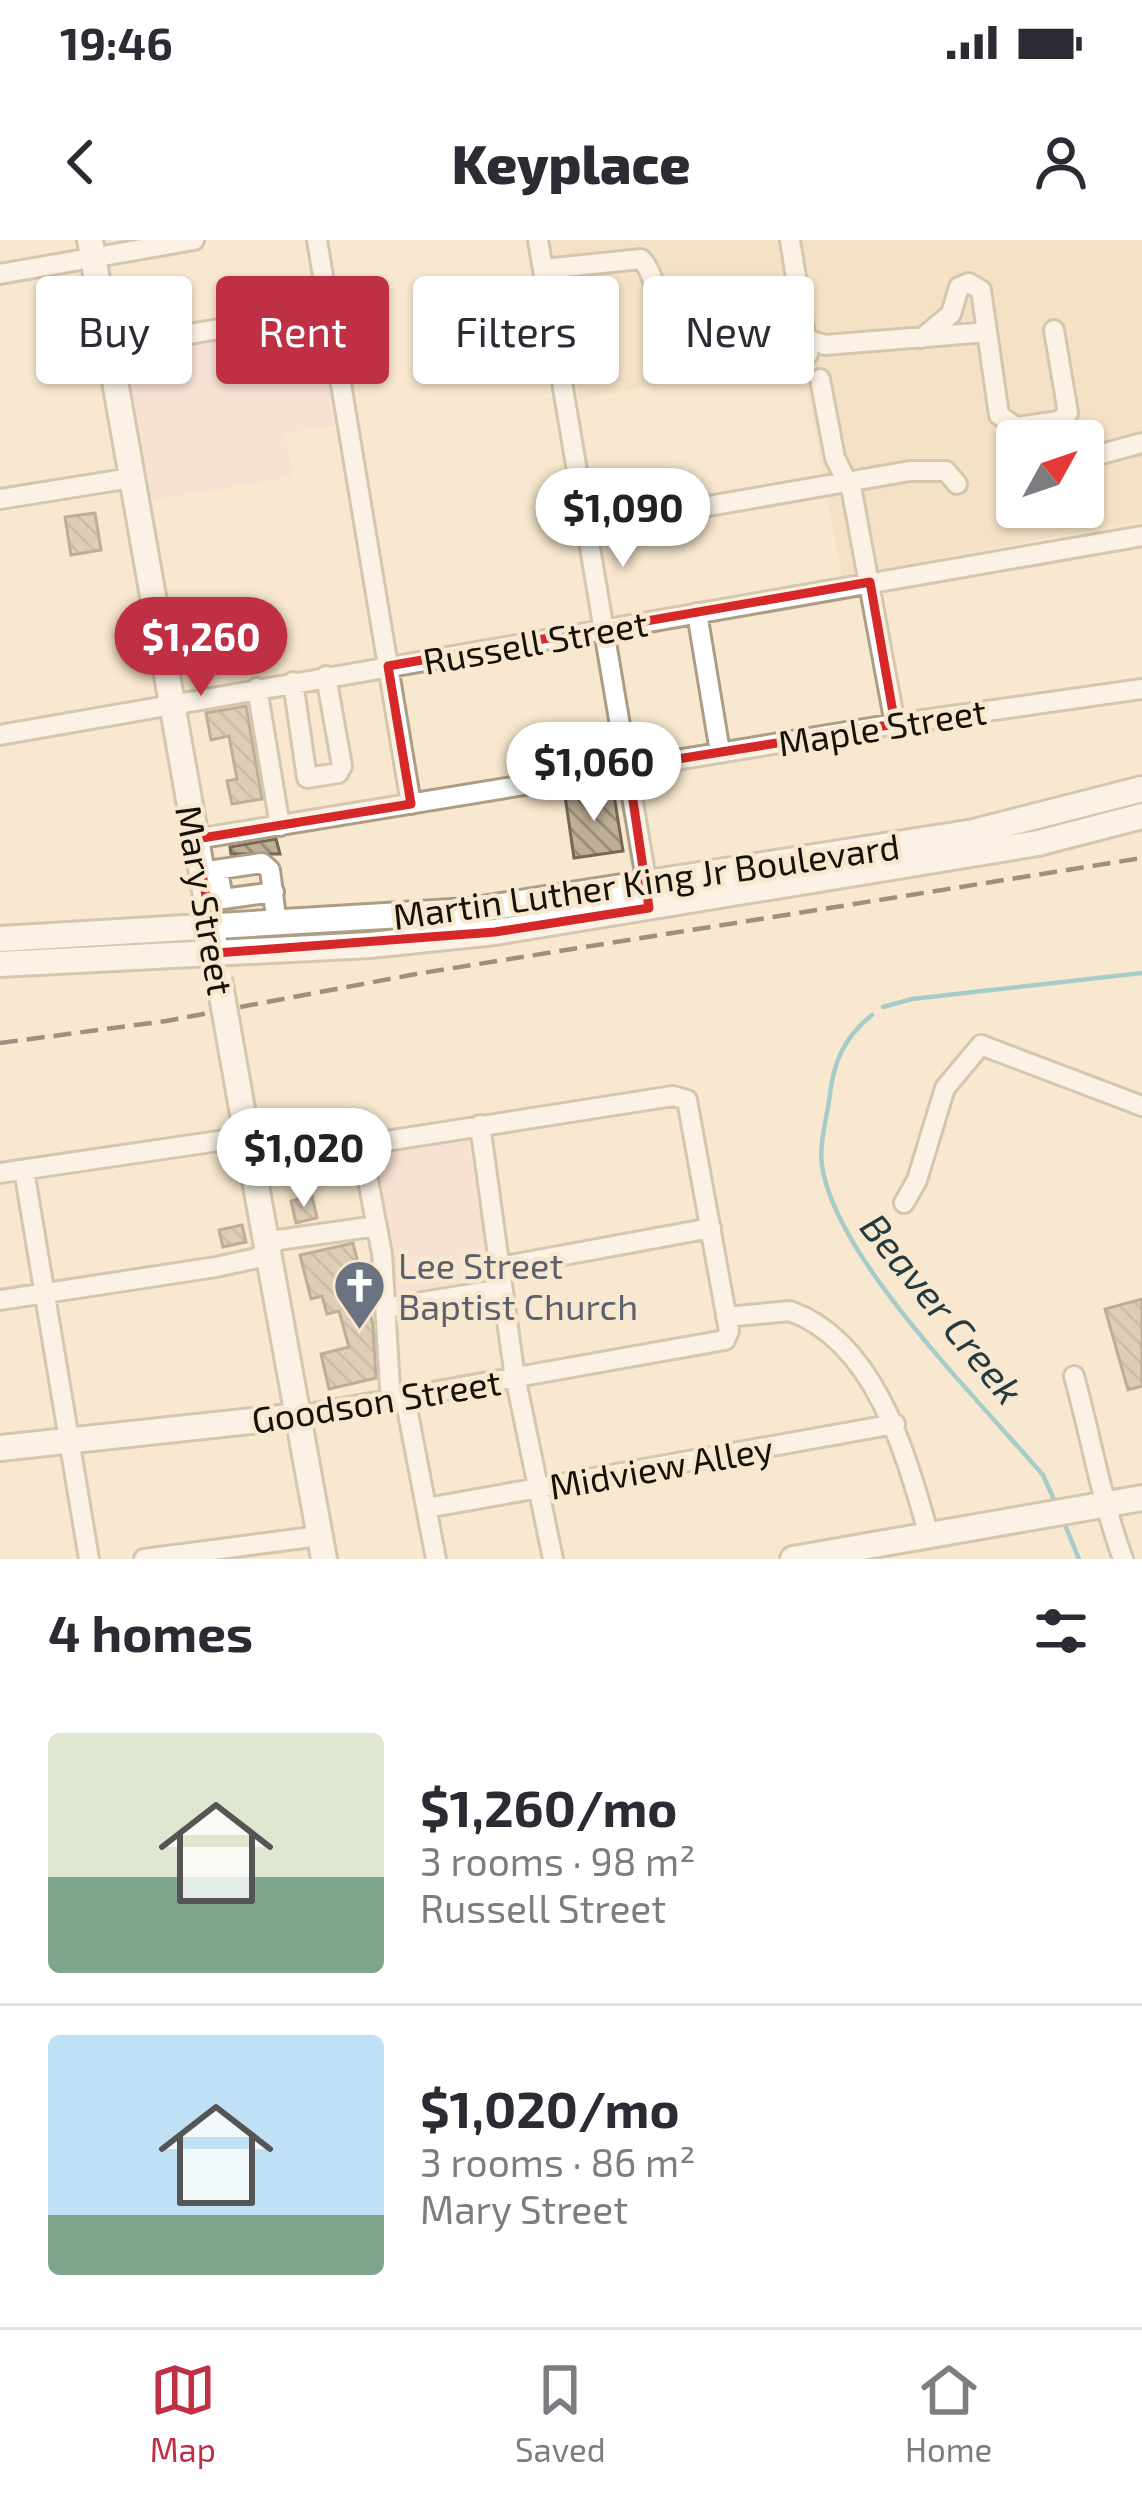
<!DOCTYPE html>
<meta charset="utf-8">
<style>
body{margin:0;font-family:"Exo 2",sans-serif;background:#f2f2f3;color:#2b2b33;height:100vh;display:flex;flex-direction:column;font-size:45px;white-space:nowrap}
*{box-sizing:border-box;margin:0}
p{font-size:39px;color:#7c7c81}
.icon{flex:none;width:66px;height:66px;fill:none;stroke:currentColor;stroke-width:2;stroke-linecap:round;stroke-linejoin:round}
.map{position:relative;height:1319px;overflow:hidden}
.panel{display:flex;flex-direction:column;background:#fff;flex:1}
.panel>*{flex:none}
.banner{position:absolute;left:36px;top:36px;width:1071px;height:108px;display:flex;gap:24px}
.needle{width:78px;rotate:50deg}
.buttons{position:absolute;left:996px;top:180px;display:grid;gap:24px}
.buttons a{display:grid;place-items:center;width:108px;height:108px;border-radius:12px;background:#fff;box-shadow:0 3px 9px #0004;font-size:60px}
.price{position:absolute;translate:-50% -102px;padding:0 27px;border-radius:42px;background:#fff;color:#222;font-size:39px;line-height:78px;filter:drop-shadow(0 3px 6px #0008)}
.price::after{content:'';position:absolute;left:50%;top:72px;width:36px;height:27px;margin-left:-18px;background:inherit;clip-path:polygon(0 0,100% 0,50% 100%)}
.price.active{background:#c03045;color:#fff}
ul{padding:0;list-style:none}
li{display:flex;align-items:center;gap:36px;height:300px;padding:0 48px}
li+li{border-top:3px solid #e1e1e2}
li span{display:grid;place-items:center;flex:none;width:336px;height:240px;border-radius:12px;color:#555}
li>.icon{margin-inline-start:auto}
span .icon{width:144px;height:144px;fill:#fffc;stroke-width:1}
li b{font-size:51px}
h2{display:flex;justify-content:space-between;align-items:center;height:144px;padding:0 48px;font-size:51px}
.tag{padding:0 42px;border-radius:12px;background:#fff;box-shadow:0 3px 9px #0004;font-size:42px;line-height:108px}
.tag.active{background:#c03045;color:#fff}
.status{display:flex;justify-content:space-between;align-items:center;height:84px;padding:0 60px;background:#fff;direction:ltr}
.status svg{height:33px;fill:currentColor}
header{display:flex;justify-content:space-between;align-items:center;height:156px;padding:0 48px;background:#fff;font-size:54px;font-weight:800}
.tab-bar{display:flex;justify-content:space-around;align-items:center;height:168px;border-top:3px solid #e1e1e2;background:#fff;font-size:33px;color:#7c7c81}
.tab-bar a{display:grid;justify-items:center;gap:6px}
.tab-bar .active{color:#c03045}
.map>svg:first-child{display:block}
.built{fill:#f0dcbc;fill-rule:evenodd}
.education{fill:#f4d9d7}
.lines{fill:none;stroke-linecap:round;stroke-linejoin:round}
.stream{stroke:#43abc2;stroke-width:4.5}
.building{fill:url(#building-back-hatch);stroke:#766852;stroke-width:3}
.minor-casing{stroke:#ac9d85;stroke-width:24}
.major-casing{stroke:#ac9d85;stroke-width:30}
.minor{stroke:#fff;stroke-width:18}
.major{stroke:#fff;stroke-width:24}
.rail{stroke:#2e281d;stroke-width:4.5;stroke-dasharray:18 9;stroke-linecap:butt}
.major-bridge-casing{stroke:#ac9d85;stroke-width:30;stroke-linecap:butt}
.major-bridge{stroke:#fff;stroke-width:24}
.marked{fill:none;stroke:#d62828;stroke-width:9;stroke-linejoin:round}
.labels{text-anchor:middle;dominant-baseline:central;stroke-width:9;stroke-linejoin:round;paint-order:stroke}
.street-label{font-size:36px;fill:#171209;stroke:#f8e8cf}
.worship-label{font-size:36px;fill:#5b616d;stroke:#f8e8cf;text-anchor:start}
.water-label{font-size:39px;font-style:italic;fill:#233a40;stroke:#f8e8cf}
</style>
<div class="status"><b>19:46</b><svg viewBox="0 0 49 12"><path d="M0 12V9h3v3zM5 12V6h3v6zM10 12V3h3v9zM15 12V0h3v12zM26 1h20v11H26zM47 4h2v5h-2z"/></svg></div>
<header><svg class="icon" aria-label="back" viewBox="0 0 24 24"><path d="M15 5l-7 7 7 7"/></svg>Keyplace<svg class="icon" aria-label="person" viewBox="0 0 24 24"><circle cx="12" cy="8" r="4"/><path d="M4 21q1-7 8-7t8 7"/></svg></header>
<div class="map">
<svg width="1142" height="1319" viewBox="0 0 1142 1319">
<defs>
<pattern id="building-back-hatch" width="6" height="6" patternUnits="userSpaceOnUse" patternTransform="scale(3)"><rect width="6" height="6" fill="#beaf97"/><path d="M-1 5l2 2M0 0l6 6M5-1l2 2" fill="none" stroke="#998d79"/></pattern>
</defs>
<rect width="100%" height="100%" fill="#f8e8cf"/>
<path class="built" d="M549 0H1142V281L842 336 801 119 579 159ZM1017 201H1083V267H1017Z"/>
<path class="education" d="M324 79 343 184 286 194 293 237 149 261 122 114Z
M467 894 492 1043 394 1059 369 910Z"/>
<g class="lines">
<path class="stream" d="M883 767 912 759 1142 733
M872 775C842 799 833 824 829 861 826 881 819 906 822 925 834 1017 980 1161 1043 1235L1056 1264
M1063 1280 1079 1319"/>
</g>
<path class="building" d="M95 273 101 310 71 315 65 277Z
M246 466 262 559 232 564 227 541 237 539 229 496 211 500 206 473Z
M613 549 623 611 574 618 565 556Z
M276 599 280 614H231L230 607Z
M312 956 317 978 296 983 291 961Z
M242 985 246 1002 223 1007 219 990Z
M353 1003 373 1085 376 1138 329 1149 321 1114 349 1107 339 1071 327 1074 322 1056 311 1059 300 1015Z
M1142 1059V1146L1128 1150 1105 1069Z"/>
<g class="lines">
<defs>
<path id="minor" d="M317 0 411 564
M538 0 648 651
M790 0 808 114
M544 29 641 19C665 43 649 95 682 111L794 95 825 105 987 92
M0 34 194 0
M922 98 951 74 959 47 969 43 981 50 999 175 1016 187 1059 181 1068 173 1054 90
M108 108 329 70
M820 139 835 218 852 252 895 484
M1083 219 1142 203
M0 259 131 238
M588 287 910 231H946L957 244
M697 373 720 512
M293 442 307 538 338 533 342 526 326 436
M257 448 280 586
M0 495 1142 296
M196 599 895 484 1142 449
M218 630 223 659 274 652
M201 632 262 623 270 630 277 685
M480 885 514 1131 553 1319
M361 903 382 1014 390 1148 407 1168 436 1319
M24 930 89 1319
M0 933 225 900 240 902 265 920 673 856 687 860 729 1091 725 1100 298 1176
M904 963 917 940 945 848 981 805 1142 866
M499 1027 711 988
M0 1060 216 1027 257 1018 278 1000 377 986
M386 1068 502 1049
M726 1077 790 1071C876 1102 906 1215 928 1292
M1074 1136C1091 1197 1101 1259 1123 1319
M427 1268 895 1184
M144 1319 319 1296"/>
<path id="major" d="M90 0 214 701
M0 699 469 671 974 592 1142 549
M0 724 370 705 495 692 1038 603 1142 576
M244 880 324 1319
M0 1208 298 1176
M793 1319 1142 1258"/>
</defs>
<use href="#minor" class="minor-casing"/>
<use href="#major" class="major-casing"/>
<use href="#minor" class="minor"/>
<use href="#major" class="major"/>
<path class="rail" d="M0 803 166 781 416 734 1142 618"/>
<defs>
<path id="major-bridge" d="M219 739 244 880"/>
</defs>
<use href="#major-bridge" class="major-bridge-casing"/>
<use href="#major-bridge" class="major-bridge"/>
</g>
<path d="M0 0H1142V1319H0ZM870 342 895 484 628 527 649 668 495 692 216 713 196 599 411 564 388 426Z" fill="#f8e8cf" fill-opacity=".55" fill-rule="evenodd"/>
<path class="marked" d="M870 342 895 484 628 527 649 668 495 692 216 713 196 599 411 564 388 426Z"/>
<defs>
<symbol id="church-pin" viewBox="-11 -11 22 30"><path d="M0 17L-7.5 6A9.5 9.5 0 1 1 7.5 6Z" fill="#6b7280" stroke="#f8e8cf"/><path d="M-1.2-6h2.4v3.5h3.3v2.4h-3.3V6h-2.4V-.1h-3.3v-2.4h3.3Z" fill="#fff"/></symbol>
</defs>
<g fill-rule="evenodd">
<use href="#church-pin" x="330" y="1016" width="59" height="81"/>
</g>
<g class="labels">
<g class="street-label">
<text transform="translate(535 401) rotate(-10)">Russell Street</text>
<text transform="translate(882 486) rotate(-9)">Maple Street</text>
<text transform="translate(646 640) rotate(-8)">Martin Luther King Jr Boulevard</text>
<text transform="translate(206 660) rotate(80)">Mary Street</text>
<text transform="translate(376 1160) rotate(-9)">Goodson Street</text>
<text transform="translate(661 1226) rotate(-10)">Midview Alley</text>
</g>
<g class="worship-label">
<text x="398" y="1024">Lee Street<tspan x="398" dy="41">Baptist Church</tspan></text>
</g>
<g class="water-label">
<text transform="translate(943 1068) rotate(51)">Beaver Creek</text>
</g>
</g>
</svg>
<div class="buttons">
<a><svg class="needle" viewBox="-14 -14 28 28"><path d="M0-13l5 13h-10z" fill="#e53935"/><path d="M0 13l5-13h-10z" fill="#7c7c81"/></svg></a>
</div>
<b class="price" style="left:623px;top:330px">$1,090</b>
<b class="price active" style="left:201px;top:459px">$1,260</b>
<b class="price" style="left:594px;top:584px">$1,060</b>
<b class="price" style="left:304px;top:970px">$1,020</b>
<div class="banner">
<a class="tag">Buy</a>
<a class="tag active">Rent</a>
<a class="tag">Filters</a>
<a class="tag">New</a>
</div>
</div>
<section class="panel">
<h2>4 homes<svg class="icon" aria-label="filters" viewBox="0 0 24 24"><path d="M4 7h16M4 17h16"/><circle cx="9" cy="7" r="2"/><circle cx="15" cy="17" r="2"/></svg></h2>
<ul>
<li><span style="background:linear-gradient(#dfe7d0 60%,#7fa58c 0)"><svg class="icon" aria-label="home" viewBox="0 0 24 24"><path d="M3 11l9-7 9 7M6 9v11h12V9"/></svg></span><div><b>$1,260/mo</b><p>3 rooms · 98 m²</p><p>Russell Street</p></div></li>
<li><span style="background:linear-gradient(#bfe0f5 75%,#7fa58c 0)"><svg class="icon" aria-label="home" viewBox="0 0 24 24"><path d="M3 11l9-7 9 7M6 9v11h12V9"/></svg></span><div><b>$1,020/mo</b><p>3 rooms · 86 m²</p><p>Mary Street</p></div></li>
</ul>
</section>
<nav class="tab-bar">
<a class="active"><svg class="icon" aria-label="map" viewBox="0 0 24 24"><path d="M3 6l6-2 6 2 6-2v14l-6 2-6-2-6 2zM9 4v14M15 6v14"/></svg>Map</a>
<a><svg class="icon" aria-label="saved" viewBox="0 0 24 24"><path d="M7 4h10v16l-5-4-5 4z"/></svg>Saved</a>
<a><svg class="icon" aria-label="home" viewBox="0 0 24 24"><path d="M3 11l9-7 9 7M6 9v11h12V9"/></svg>Home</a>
</nav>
